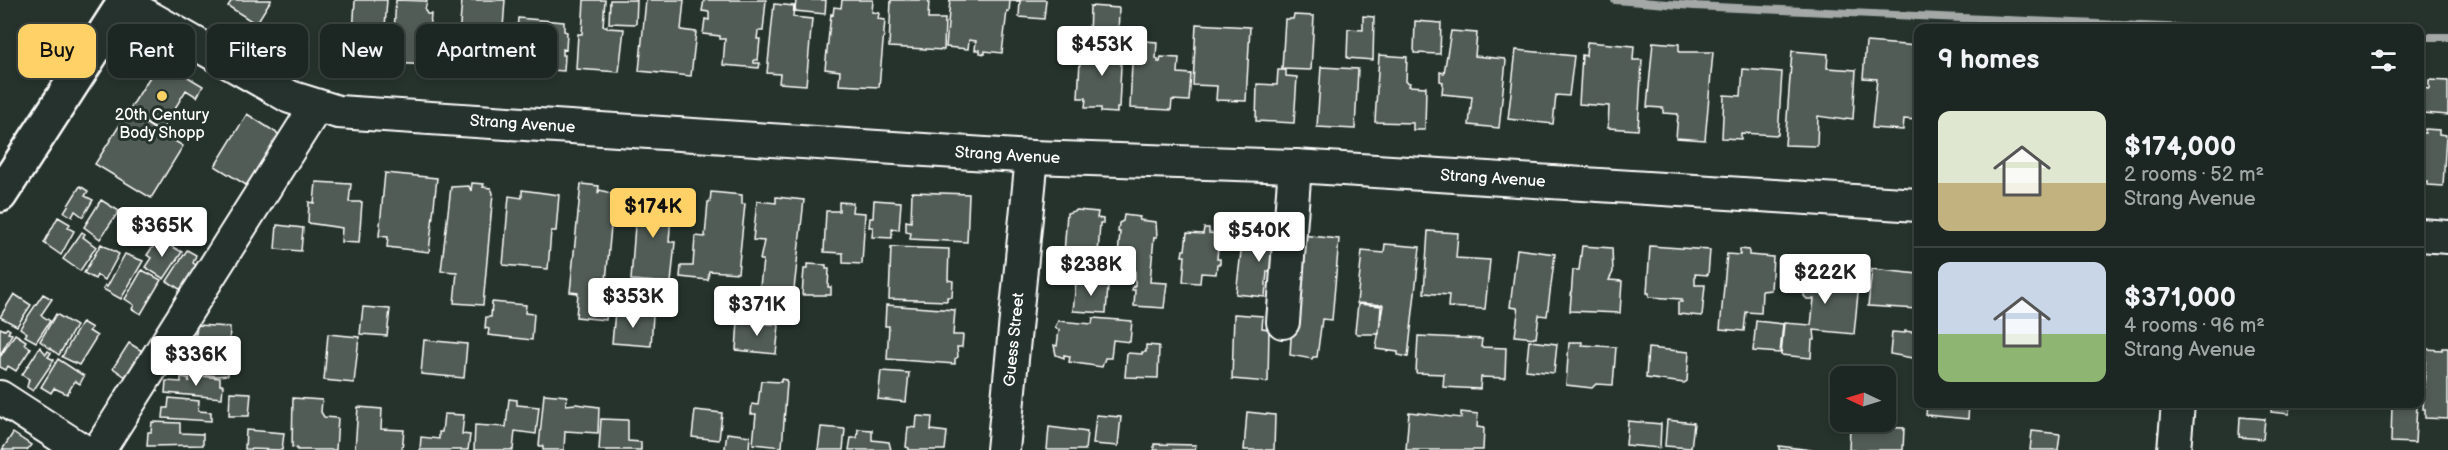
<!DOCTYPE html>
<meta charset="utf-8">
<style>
body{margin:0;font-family:"Balsamiq Sans",sans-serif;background:#29322f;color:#f1f3f6;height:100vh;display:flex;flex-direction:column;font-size:22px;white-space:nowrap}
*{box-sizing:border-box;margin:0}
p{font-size:20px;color:#a0a5a5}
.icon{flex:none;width:33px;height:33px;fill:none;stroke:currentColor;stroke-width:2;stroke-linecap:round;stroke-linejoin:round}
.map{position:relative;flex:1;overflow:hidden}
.side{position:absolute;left:1914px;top:24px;width:510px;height:384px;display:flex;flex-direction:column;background:#1c2622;border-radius:12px;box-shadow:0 3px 9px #0003,0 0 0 2px #3a4340}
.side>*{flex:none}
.guide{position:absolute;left:18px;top:24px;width:570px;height:54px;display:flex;gap:12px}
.needle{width:39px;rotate:274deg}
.tools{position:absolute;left:1830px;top:366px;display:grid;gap:12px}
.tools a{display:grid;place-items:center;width:66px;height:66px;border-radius:12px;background:#1c2622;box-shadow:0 3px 9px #0003,0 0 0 2px #3a4340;font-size:30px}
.price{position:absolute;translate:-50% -51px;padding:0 14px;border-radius:6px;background:#fff;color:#222;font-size:20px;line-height:39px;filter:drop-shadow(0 2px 3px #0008)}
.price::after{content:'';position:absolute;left:50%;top:36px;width:18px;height:14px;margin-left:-9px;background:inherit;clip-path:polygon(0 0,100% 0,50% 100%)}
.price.active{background:#ffd166;color:#111}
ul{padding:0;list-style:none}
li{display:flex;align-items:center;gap:18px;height:150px;padding:0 24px}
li+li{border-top:2px solid #3a4340}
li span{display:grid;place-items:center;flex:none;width:168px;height:120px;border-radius:12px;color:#555}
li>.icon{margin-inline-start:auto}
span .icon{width:72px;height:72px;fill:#fffc;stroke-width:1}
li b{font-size:26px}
h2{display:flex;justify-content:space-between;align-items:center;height:72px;padding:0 24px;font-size:26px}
.pill{padding:0 21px;border-radius:12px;background:#1c2622;box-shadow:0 3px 9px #0003,0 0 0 2px #3a4340;font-size:21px;line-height:54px}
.pill.active{background:#ffd166;color:#111}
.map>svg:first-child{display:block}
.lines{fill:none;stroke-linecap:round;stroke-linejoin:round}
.stream{stroke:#a4a9a7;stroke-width:8}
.building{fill:#515c57;stroke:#fff;stroke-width:1.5}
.minor-casing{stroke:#fff;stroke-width:36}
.major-casing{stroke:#fff;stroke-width:38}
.minor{stroke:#26332d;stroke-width:32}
.major{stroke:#26332d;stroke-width:33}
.poi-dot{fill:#ffd166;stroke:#26332d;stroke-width:2}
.labels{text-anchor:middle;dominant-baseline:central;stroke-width:6;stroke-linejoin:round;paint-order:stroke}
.poi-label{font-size:16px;fill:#fff;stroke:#26332d}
.street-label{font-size:16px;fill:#fff;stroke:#26332d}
</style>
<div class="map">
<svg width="2448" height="450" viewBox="0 0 2448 450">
<rect width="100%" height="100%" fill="#26332d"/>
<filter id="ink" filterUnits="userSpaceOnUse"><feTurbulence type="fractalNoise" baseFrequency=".0167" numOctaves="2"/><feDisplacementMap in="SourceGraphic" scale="12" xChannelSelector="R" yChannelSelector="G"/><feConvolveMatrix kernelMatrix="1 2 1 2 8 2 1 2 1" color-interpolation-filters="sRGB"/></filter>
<g filter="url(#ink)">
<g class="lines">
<path class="stream" d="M1615 0 1694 6 2188 28
M2420 37H2448"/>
</g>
<path class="building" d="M232 0H271L256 24 228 6Z
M355 0H387L383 54 372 53V59H363V53L352 52Z
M396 0 427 1 425 10 427 14H431L430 27H432L429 65 392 63Z
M462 0H505L503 28 514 30 511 62H490V69L476 68V61L457 60Z
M584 0H605L603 26H607V28L624 29 619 72 576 69 578 34H582Z
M610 0H637L636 24 609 23Z
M646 0H684L681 30 696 32 691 76 639 71Z
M704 0H766L763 31H758L757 39H760L758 60H754V63H760L759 68 723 65 725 39H720V36L703 34 705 19 709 20V12L702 11Z
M796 0H826L825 14 795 11Z
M842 0H873L872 12 879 13 878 19 885 20 879 87 839 85 840 71 825 69 831 14 833 15 834 7 841 8Z
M891 0H929L928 19H945L944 50 889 47Z
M950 0H1046L1044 19 1019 17 1020 1H1010L1009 12 1007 11 1002 53 985 51V54L980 53V50H975L976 41 969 40 968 49 946 47Z
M774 4 794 6 793 17 812 19 806 85 779 83 780 74 767 73Z
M1090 6 1119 8 1118 39 1089 37Z
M1294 15 1314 16 1311 70 1282 69 1285 19H1293Z
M1363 16 1374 17 1373 60 1347 58 1348 29 1363 30Z
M518 18 564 22V31L567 32 566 50 563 49V55H565L564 71 511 67 512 58H515Z
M1415 21 1441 23 1440 54 1414 53Z
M1196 24 1250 27 1246 101 1216 100 1217 86 1193 85Z
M1451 31 1477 33 1475 56 1505 59 1506 61 1499 128 1469 125 1472 97 1442 94 1443 82 1440 81V72L1444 73Z
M1133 40 1157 42 1156 59H1158V62H1160L1161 57 1179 58 1178 73 1191 74 1189 101 1172 100 1171 110 1130 108Z
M1089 42 1122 43 1119 108H1117V113L1101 112V108H1085L1086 98H1078L1080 61 1088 62Z
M1587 42 1634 46 1633 60H1642L1638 130 1608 128 1609 106 1579 104 1582 55 1586 56Z
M1653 42 1679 44V52H1713L1705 140 1676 138 1678 114 1663 113V108L1647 107Z
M1866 42 1918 46V138V120L1904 119 1903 130 1872 128 1877 79 1863 78Z
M1516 50 1574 56 1569 96 1556 95 1553 124 1508 119Z
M1792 51 1828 54 1827 68 1856 70 1853 119 1846 118 1845 120 1818 116 1817 146 1785 145Z
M1379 55 1407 57 1406 82 1410 83 1409 86 1426 87 1425 130H1413V123L1375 122Z
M168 65 203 86 197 97 186 90 160 133 128 112 156 67Z
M1321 67 1358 69 1355 129 1317 127Z
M1743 69 1782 72 1778 135 1741 133V139L1722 138 1724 95 1741 96Z
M1278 70H1286V76L1297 77 1294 123 1256 121 1257 84 1277 85Z
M2429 80 2448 81V115L2422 113 2423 88 2429 89Z
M128 112 183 146 151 198 95 164Z
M247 114 283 137 251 188 215 166Z
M2425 129 2439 130V134L2446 135 2443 186 2428 185V182H2420V133H2425Z
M385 173 437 178 429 252 387 247 388 237 379 236Z
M316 182 351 184 349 202H362L359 243 341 242 342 228 308 223 309 202 314 203Z
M472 183 484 184 483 187 491 188 493 193 483 305 454 303 457 272 441 271 451 187 469 186 471 191Z
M581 184 599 186 598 193 600 190 614 194 606 281H610L606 320 576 317 578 293 570 292Z
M80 186 88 191 85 196 93 200 83 217 75 211 72 217 64 212Z
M522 190 559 195 556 231H551L548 269 503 265 509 196 522 198Z
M640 190 670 193 669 200 672 201 669 242H675L671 283 631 280 637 198H639Z
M711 192 742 195V204H745L738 273 709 271 708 280 680 277 681 266H693L695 236 705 237 708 202H710Z
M912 192 969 194 967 242 910 239 911 233 906 232V221L911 222Z
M776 197 804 200 793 298 759 295 763 260H760L764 241 753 240 757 201 776 203Z
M101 200 119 211 100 239 84 227Z
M874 200 901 202 899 230 892 229V238L872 237 873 227H869L870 218H873Z
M839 202 853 203 852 212 865 213 862 264 843 263V253L824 252 826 211H839Z
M1077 210 1098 212 1097 218 1103 219V223H1100L1098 255 1079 253 1081 255V258H1079L1078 268 1063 267 1067 213Z
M1124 215 1140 217 1139 220 1156 222 1157 237H1154L1150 282 1167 283 1164 308 1134 306 1135 290H1132L1133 286 1135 287V270L1125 269 1126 258 1118 257 1120 232H1118L1119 223 1123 221Z
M58 217 70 224 68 228 74 231 61 255 44 243Z
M277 225 303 228 301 251 275 249Z
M1204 228H1209V233L1219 234 1217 259H1220V264H1217L1216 274 1201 273 1200 283 1183 282 1185 256H1182L1183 250H1185L1187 233 1203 234Z
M1428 231 1458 233 1456 258 1490 260 1485 309 1448 307 1449 295 1424 293Z
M82 232 85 234 83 237 96 247 80 271 63 259Z
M1256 233 1285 236 1281 272 1267 271 1265 297 1236 294 1243 235 1256 236Z
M1301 235 1339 239 1332 320 1322 319 1317 357H1313L1312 359 1290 355 1293 306Z
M158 239 182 252 164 279 145 267 151 258 147 255Z
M101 244 119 254 105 280 97 275 95 279 84 273Z
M1385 244 1420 247 1408 357 1398 355V352L1376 349 1383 305 1357 303 1362 251 1384 253Z
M1582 246 1612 248 1613 272 1609 280 1622 281 1620 313 1570 311 1573 270H1579Z
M1650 246 1710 250 1708 275 1695 274V285H1705L1702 316 1678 314V302H1682V299L1649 297V293H1647Z
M891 247 949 249 948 280 953 281 952 297H947V301L889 299Z
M1517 249 1555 254 1547 316 1539 315 1536 338 1515 336 1518 313 1517 308 1510 307Z
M1740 249 1749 250V255L1773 257 1771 290 1762 291 1761 313 1746 312 1744 331 1720 329 1727 254 1740 255Z
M187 250 196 255 193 263 199 267 184 292 167 281Z
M125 254 143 261 121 299 103 289 105 285 107 287Z
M1833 260 1861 263 1854 334 1814 330 1815 340H1812L1811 358 1781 355 1784 323 1811 325 1814 299H1807L1804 296 1807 261 1832 263Z
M807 264 826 265V269H829L828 287H831V295H802L804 269H807Z
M1872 269 1918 274V309L1868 306Z
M142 270 161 280 141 314 132 309 134 305 125 299Z
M1090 280 1108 286 1106 313 1073 311 1076 282 1089 283Z
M14 294 31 305 17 326 0 317Z
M43 294 52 299 41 315 50 321 36 342 25 336 27 333 20 328Z
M492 302 526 305 525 313 534 314 532 340 488 335 489 329 485 328 486 317H491Z
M1358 304 1381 306 1379 334H1358L1355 332Z
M886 305 955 310 953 335H963L962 347H957L958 357 955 359V364L887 359 889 326H885Z
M363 307 390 309 387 336 360 334Z
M615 312 653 315 651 346 612 343Z
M56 314 76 326 59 355 40 341Z
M1234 314 1263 316 1262 328 1269 329 1268 382 1232 379Z
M1093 318 1132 321 1130 342 1113 340 1111 358H1105L1102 367 1069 362 1070 356 1064 355V358L1056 355 1054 345 1057 346 1059 330 1055 327 1058 321 1092 324Z
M738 321 779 325 776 354 736 350Z
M1756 321 1783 324 1780 353 1753 351Z
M82 322 92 328 89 331 97 336 79 365 62 357Z
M197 325 230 327 229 349H194V347L188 346V334H196Z
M0 328 5 330 7 328 10 330 8 333 12 334 0 355Z
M1905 331 1918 333V359L1890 354 1892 332 1905 333Z
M15 334 26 341 24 344 31 348 16 371 8 366 6 370 0 367V357Z
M328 334 359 337 354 383 324 380Z
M1418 336 1482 339 1481 347 1506 348 1505 378 1481 377 1480 389 1443 387 1444 374 1416 373Z
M424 340 467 344 464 378 421 374Z
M1529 341 1557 344 1554 373 1526 370Z
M1574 342H1582V345L1616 347 1613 385 1596 384 1592 388 1566 385 1569 343H1574Z
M129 343 147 354 130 380 113 368Z
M1146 345 1159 346 1158 378 1125 377 1127 353 1142 354V352H1146Z
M40 347 46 354 48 351 51 353 48 357 54 360 33 391 27 387 29 379 22 375Z
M1648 348 1689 352 1687 381 1684 383 1646 378Z
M2442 348H2448V419L2425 418V409H2423L2426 349 2442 350Z
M190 351 224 353 223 363H229L228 375 216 376 187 372 186 362 189 360Z
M58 359 84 376 80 384 75 381 67 394 54 388 51 393 41 387Z
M881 371 909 373 906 402 878 399Z
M190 375 220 378V385H223L222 398 165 393 166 381 181 382V377L188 378 189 382Z
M781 379 786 380 787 383 782 447 753 444 756 414H751L752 404 758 405 761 381 781 382Z
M230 392 251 393 249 416H229Z
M544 394 567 396 566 405 576 404 599 407 598 433 565 431 564 450H543V446H539Z
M169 398 199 401 198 411 211 412V421L163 418 164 408H168Z
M293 398 322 400 321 412 324 417 338 418 336 450H297V448L292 447Z
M509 399 517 400V405L539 407 536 434 515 431 513 450H474L475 425 506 427Z
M1927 404H1969L1968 419 1926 415Z
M2272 404H2290L2289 414 2271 412Z
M2392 404H2417L2415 443 2391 442Z
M358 407 382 409 381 429 404 430 402 450H355Z
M695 410 722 413 719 440 692 437Z
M1247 412 1275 415 1274 450H1244Z
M1409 412 1461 418V412L1478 414 1477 427 1484 428 1483 450H1406Z
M444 414 464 415 462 434 470 435 468 450H420L421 437 439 439V432H442Z
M1096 415 1121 417 1118 446 1093 444Z
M917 416 932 417 931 430 947 432 945 450H909V448L906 447 908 427 916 428Z
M2240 417 2265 419 2263 439 2239 437Z
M601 419 628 420V441L641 442V450H599Z
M1667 420 1694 423 1691 448 1665 446Z
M1628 421 1661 424 1660 447 1659 448 1626 445Z
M152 422 180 423V433L203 434V445L147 446 148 432H151Z
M1850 426 1904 428 1903 450H1849Z
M821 427 845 429 843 450H818Z
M1049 427 1087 432 1085 450H1047Z
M858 429 872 430V440L889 442 891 450H849L851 438H857Z
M246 430 284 433 282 450 245 449Z
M2032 431 2060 434 2058 450H2030Z
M13 433 31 445 27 450H2Z
M727 433 750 436 749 449 757 450H727L725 448Z
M1154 444 1196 445 1195 450H1154Z
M1779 446 1812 450H1779Z"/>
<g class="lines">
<defs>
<g id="minor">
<path id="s1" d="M124 3 290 97 338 112 1032 157 1295 166 1918 205"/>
<path d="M2420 235 2448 237"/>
<path d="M1283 322 1295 166"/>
<path d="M0 397 82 450"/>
<path d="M99 450 316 107"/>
<path id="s2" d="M1003 450 1032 157"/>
<path d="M2174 450 2178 404"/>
</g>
<path id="major" d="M0 195 126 0"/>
</defs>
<use href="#minor" class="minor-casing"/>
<use href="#major" class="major-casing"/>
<use href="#minor" class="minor"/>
<use href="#major" class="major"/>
</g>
</g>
<circle class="poi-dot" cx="162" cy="96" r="6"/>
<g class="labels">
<g class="poi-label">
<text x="162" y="115">20th Century<tspan x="162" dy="18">Body Shopp</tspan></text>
</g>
<g class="street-label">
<text stroke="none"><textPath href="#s1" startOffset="426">Strang Avenue</textPath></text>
<text stroke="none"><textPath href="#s1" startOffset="912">Strang Avenue</textPath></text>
<text stroke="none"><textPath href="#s1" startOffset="1398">Strang Avenue</textPath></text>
<text stroke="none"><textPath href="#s2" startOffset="111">Guess Street</textPath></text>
</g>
</g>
</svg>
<div class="tools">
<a><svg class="needle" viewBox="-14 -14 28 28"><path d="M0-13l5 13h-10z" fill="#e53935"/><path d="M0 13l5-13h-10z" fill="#a0a5a5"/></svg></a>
</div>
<b class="price" style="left:1102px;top:77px">$453K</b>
<b class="price active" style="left:653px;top:239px">$174K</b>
<b class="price" style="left:162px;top:258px">$365K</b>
<b class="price" style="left:1259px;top:263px">$540K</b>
<b class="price" style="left:1091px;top:297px">$238K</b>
<b class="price" style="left:1825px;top:305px">$222K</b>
<b class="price" style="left:633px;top:329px">$353K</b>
<b class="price" style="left:757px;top:337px">$371K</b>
<b class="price" style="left:196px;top:387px">$336K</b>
<div class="guide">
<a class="pill active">Buy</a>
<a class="pill">Rent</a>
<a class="pill">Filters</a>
<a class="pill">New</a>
<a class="pill">Apartment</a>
</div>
<section class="side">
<h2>9 homes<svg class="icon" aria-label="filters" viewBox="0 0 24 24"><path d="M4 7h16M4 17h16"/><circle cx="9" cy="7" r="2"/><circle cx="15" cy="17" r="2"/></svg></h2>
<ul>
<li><span style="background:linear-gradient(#dfe7d0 60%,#c2b280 0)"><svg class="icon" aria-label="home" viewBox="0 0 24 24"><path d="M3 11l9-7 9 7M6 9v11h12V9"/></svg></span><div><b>$174,000</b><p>2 rooms · 52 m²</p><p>Strang Avenue</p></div></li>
<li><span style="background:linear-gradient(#c9d6e8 60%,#8fb573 0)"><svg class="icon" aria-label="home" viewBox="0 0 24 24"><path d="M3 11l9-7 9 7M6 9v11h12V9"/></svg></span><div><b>$371,000</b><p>4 rooms · 96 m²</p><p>Strang Avenue</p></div></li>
</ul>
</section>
</div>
